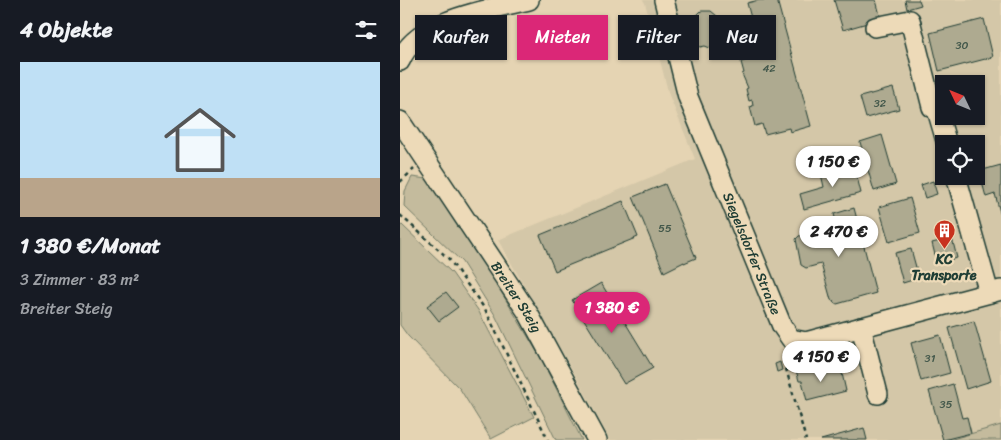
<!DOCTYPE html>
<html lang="de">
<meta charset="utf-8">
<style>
body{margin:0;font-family:Sriracha,sans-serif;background:#242831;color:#f1f3f6;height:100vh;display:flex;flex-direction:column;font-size:19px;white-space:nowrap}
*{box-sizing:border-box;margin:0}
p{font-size:16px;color:#9ea1a6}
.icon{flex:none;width:28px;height:28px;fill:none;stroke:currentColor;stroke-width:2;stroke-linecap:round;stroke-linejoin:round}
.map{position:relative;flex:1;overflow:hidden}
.drawer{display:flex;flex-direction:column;background:#171b24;width:400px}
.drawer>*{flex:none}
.top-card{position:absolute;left:15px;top:15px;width:475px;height:45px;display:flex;gap:10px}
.needle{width:32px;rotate:313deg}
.buttons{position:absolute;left:535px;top:75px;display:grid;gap:10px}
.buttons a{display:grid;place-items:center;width:50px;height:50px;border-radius:0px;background:#171b24;box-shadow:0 1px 4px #0004;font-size:25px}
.price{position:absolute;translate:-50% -42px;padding:0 11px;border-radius:18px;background:#fff;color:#222;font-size:16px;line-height:32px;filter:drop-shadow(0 1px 2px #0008)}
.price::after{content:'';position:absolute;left:50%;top:30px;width:15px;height:11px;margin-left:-8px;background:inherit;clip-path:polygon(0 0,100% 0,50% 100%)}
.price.selected{background:#db2777;color:#fff}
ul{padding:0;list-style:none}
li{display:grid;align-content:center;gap:10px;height:265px;padding:0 20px}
li span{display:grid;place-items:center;height:155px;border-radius:0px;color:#555}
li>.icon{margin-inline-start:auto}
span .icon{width:90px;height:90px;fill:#fffc;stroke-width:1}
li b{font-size:21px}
h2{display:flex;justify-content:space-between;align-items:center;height:60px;padding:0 20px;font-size:21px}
.tag{padding:0 18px;border-radius:0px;background:#171b24;box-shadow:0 1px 4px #0004;font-size:18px;line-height:45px}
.tag.selected{background:#db2777;color:#fff}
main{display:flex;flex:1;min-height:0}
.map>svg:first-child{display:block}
.built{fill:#d4c7a8;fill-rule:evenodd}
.green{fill:#c4bb9d;stroke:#727c68}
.building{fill:#aeaa90;stroke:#1f3d34}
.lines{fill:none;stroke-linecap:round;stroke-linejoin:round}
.minor-casing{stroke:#1f3d34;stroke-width:22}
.path{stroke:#1f3d34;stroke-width:2.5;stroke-dasharray:4 4;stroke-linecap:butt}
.minor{stroke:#eddab8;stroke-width:19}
.labels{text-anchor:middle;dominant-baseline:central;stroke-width:4.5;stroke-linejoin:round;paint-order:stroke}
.number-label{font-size:11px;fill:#43584b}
.street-label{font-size:14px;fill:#1f3d34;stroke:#eddab8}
.poi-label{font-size:14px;font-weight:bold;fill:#1f3d34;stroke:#eddab8}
</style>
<main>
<section class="drawer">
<h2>4 Objekte<svg class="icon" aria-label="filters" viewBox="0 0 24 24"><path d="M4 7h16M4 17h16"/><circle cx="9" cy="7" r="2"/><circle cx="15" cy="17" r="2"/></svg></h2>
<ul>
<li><span style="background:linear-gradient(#bfe0f5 75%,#b9a48a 0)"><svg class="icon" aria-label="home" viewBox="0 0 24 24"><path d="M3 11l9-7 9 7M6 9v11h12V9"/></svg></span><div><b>1 380 €/Monat</b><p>3 Zimmer · 83 m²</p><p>Breiter Steig</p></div></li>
</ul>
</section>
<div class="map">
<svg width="601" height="440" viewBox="0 0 601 440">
<rect width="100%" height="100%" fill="#e5d4b3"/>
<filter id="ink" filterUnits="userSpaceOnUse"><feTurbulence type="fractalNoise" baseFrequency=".02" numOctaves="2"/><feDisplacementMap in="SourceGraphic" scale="10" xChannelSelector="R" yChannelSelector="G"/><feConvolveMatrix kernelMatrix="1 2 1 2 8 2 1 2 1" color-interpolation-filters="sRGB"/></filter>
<g filter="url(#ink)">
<path class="built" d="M243 0H601V425L549 440H210L176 376 98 240 295 159 269 95 245 3ZM544 84H576V116H544ZM544 144H576V176H544Z"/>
<path class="green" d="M12 177 27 179 85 265 142 360 182 440H156L95 315 62 262 4 206 5 191Z
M2 225 52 273 78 310 134 417 91 439 60 389 8 336 0 325V226Z
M601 425V440H549Z"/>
<path class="building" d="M359 0H377L411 126 390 132 389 128 365 134 362 124 355 126 350 107 353 106 352 100 349 101 346 89 348 88 342 74 344 73 341 62 361 56 347 3Z
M434 0H476L481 19 443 30Z
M505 0H519L521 5 507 9Z
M301 11H311L317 16 322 38 318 43 313 44 310 48 305 46 300 47 294 44 290 28 288 21 293 16 297 15Z
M584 19 593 57 539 71 530 33Z
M493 88 499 109 466 118 460 97Z
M482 135 496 184 474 191 460 142Z
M454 165 461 193 404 209 400 194 424 187 421 174Z
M601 165V216L595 194 586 197 579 171Z
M533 181 537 194 525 198 521 185Z
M265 184 296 258 284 263V262L264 272 233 197Z
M510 198 520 233 489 242 479 207Z
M223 201 238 237 155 271 140 235Z
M454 208 476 293 437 304 431 300 421 264 406 268 401 265 396 239 399 236 437 225 434 214Z
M552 238 557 258 537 263 532 243Z
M511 249 519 278 503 283 495 253Z
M201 283 253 368 224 384 172 300Z
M46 292 58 307 39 321 27 306Z
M574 321 591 381 566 389 549 328Z
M540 335 550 373 521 381 511 343Z
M380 362 382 370 377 372 375 364Z
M418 365 420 375 441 369 446 391 407 401 402 381H399L396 370Z
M553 384 562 418 567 417 571 433 543 440 529 391Z
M464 428 467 440H421Z"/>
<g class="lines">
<defs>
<g id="minor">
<path id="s1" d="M264 0 288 97 382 326 391 339 406 342 601 290"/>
<path d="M475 27 510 20 532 107 537 110 547 144"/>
<path d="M0 61C17 19 91 9 129 0"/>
<path id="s2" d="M0 121 128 313 197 440"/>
<path d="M556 176 589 293"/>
<path d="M461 327 478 394"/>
</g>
</defs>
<use href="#minor" class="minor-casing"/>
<path class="path" d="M0 182 14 169
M0 215 49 259 85 309 148 440
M385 353 383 358 406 440"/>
<use href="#minor" class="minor"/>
</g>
</g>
<defs>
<symbol id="building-pin" viewBox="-11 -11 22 30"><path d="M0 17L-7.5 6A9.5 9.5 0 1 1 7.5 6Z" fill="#c8321e" stroke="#eddab8"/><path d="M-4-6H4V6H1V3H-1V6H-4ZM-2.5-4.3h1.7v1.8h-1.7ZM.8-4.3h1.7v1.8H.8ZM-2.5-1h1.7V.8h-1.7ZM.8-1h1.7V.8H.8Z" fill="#fff"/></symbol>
</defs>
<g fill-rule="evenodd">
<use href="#building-pin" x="532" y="218" width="25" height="34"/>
</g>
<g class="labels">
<g class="number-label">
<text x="562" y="45">30</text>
<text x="369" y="68">42</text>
<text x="480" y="103">32</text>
<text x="265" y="228">55</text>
<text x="530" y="358">31</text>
<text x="546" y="404">35</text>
</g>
<g class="street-label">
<text stroke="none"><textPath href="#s1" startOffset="269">Siegelsdorfer Straße</textPath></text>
<text stroke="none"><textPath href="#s2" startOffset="211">Breiter Steig</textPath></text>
</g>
<g class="poi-label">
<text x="544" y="259">KC<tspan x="544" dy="16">Transporte</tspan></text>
</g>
</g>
</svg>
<div class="buttons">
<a><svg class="needle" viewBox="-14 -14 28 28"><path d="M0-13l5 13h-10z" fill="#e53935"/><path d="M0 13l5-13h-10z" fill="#9ea1a6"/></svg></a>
<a><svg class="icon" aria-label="locate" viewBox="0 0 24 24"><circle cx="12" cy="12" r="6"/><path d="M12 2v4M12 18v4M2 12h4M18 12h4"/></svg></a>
</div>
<b class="price" style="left:433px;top:188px">1 150 €</b>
<b class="price" style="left:439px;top:258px">2 470 €</b>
<b class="price selected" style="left:212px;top:334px">1 380 €</b>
<b class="price" style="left:421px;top:383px">4 150 €</b>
<div class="top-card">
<a class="tag">Kaufen</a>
<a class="tag selected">Mieten</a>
<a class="tag">Filter</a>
<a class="tag">Neu</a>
</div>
</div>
</main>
